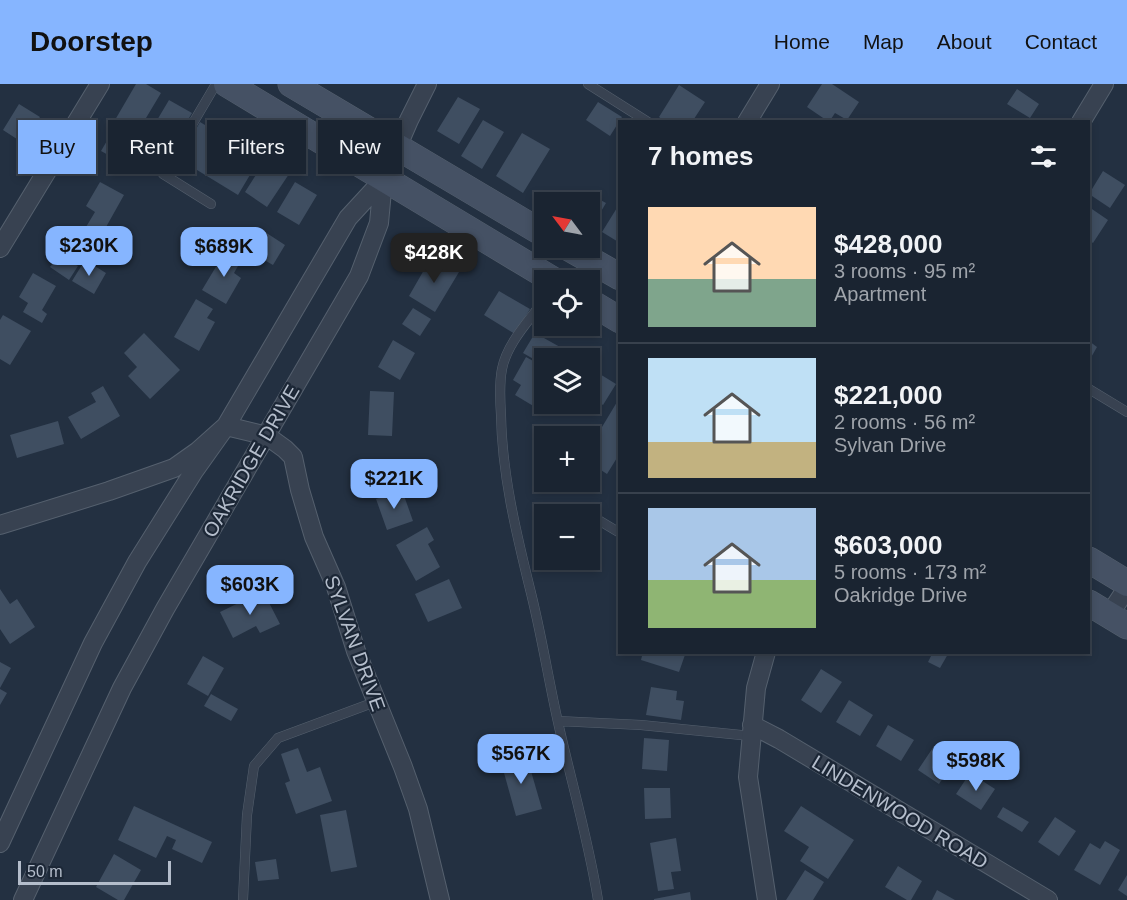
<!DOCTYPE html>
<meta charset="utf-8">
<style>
body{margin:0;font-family:Arial,sans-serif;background:#27303d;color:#f1f3f6;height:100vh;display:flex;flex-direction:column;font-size:22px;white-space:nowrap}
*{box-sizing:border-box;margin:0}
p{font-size:20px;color:#9fa4ab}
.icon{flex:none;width:33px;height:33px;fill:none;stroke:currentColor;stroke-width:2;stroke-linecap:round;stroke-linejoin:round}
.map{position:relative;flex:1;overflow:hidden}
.panel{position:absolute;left:618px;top:36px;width:472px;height:534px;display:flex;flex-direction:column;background:#1a2431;border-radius:0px;box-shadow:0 3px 9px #0003,0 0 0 2px #38414d}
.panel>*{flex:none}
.top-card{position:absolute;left:18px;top:36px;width:510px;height:54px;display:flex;gap:12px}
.needle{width:39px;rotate:302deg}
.controls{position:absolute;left:534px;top:108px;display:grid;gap:12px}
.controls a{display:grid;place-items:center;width:66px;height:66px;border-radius:0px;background:#1a2431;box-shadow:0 3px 9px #0003,0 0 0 2px #38414d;font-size:30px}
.scale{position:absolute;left:18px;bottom:15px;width:153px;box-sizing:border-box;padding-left:6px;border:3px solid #b4bdcb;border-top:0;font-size:16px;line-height:21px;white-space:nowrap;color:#b4bdcb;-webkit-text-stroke:4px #1c2736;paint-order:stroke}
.price{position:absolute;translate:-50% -51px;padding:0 14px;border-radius:12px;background:#86b5ff;color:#111;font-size:20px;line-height:39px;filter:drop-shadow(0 2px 3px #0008)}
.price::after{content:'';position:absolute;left:50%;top:36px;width:18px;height:14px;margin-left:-9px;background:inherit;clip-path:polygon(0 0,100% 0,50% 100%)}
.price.current{background:#222;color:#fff}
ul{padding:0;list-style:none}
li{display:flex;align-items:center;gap:18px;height:150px;padding:0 30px}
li+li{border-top:2px solid #38414d}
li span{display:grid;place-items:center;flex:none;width:168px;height:120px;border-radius:0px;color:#555}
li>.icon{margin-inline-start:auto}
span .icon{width:72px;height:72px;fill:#fffc;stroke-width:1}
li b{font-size:26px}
h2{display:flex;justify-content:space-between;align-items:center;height:72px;padding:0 30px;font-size:26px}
.pill{padding:0 21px;border-radius:0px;background:#1a2431;box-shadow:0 3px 9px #0003,0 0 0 2px #38414d;font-size:21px;line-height:54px}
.pill.current{background:#86b5ff;color:#111}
header{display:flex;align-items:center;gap:36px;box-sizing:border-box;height:84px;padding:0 30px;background:#86b5ff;color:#111}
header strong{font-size:28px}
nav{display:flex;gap:33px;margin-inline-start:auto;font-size:21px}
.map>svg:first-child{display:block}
.building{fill:#3f4e61}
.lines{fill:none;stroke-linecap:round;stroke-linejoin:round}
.service-casing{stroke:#55606e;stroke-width:10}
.minor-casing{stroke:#55606e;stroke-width:20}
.secondary-casing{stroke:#55606e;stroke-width:27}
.service{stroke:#384251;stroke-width:9}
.minor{stroke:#384251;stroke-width:18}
.secondary{stroke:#455164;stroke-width:26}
.labels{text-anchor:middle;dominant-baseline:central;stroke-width:4.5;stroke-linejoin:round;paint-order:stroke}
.street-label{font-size:20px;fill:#b4bdcb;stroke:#1c2736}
</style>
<header>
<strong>Doorstep</strong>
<nav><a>Home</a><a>Map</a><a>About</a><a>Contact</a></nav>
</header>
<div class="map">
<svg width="1127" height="816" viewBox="0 0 1127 816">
<rect width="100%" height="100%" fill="#233041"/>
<path class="building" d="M136 0H146L161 9 140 44 130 38 127 44 115 36Z
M822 0H832L859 18 847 36 835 29 829 38 807 23Z
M679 1 705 18 692 38H665L659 33Z
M1017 5 1039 20 1030 34 1007 20Z
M458 13 480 25 459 60 437 47Z
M169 16 192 29 173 61 163 55 160 61 147 53Z
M598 18 622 33 610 52 586 36Z
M19 20 40 33 23 59 3 46Z
M483 36 504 48 482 85 461 72Z
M200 38 260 74 238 111 179 75Z
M522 49 550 65 523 109 496 92Z
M111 50 128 61 119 77 101 67Z
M268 72 291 87 267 123 245 108Z
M1103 87 1125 101 1110 124 1089 110Z
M100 98 124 111 101 152 86 143 95 128 86 122Z
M295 98 317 111 299 141 277 128Z
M584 107 606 119 590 146V118H577Z
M620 119V159L602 148Z
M1089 123 1108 136 1093 159 1089 156Z
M63 145 84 159 71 178 78 182 69 196 50 183 56 175 46 169Z
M265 148 285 161 273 181 252 169Z
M226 166 242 175 234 189 241 194 226 220 202 206Z
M432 172 459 188 435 228 409 212Z
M85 176 106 189 94 210 72 197Z
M33 189 56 202 42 226 47 230 42 239 23 228 28 219 19 213Z
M499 207 530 225 515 250 484 231Z
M196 215 213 225 207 234 215 238 199 267 174 253Z
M413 224 431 235 420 252 402 240Z
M3 231 31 247 10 281 0 275V236Z
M144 249 180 286 150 315 128 292 137 283 124 269Z
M535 249 560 263 554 274H544V281L523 269Z
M393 256 415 269 400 296 378 283Z
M1089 257 1097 263 1089 277Z
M526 273 544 283V306L535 323 515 311 521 301 513 296Z
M590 284 616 300 603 321 590 312Z
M103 302 120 332 81 355 68 333 96 318 91 309Z
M370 307 394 308 392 352 368 351Z
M620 313V369L607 390 590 379V363Z
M58 337 64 360 17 374 10 351Z
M390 388V404L367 405 366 389Z
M402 406 413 437 387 446 376 415Z
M427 443 434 456 428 460 440 483 416 497 396 461Z
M449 495 462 524 428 538 415 510Z
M0 505 10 520 17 515 35 543 10 560 0 545Z
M263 507 280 540 260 549 256 542 233 554 220 528Z
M643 568H686L679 588 641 576Z
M933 568 948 570 940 584 928 578Z
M203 572 224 584 208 612 187 600Z
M0 578 11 584 0 604Z
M821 585 842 598 821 629 801 616Z
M651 603 677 607 676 616 684 617 681 636 646 631Z
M0 605 7 609 0 621Z
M211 610 238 625 231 637 204 622Z
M849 616 873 631 860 652 836 638Z
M888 641 914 656 901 677 876 662Z
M644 654 669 656 667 687 642 685Z
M934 662 955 676 939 700 918 686Z
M298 664 307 688 320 683 332 717 296 730 285 699 290 697 281 670Z
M526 670 542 725 516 732 501 678Z
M970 689 995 705 981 726 956 710Z
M644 704H670L671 734 645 735Z
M134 722 212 758 202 779 172 765 176 756 167 752 156 774 118 756Z
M801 722 854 756 828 795 800 777 809 763 784 747Z
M1003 723 1029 738 1022 748 997 733Z
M346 726 357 783 331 788 320 731Z
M1055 733 1076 747 1059 772 1038 758Z
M676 754 681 787 671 788 674 805 658 807 650 759Z
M1105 757 1120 766 1100 801 1074 786 1090 759 1100 765Z
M114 770 141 786 124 816H118L96 803Z
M276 775 279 795 258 797 255 778Z
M898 782 922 797 911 816H907L885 803Z
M805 786 824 798 813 816H786Z
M1127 791V812L1118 806Z
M937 806 955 816H932Z
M690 808 691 816H654V815Z"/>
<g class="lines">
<defs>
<path id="service" d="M588 0 648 38
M211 120 163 90 216 0
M544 216C529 237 507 259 502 285 499 300 500 316 501 331 502 390 516 448 530 505 542 552 549 600 560 647 573 704 589 759 598 816
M1089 305 1127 328
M590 431 620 449
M558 637 641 641 751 652
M243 816 247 731 254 682 278 654 375 618"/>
<path id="minor" d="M747 38 770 0
M1081 38 1104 0
M0 164 100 0
M0 441 109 407 174 384 198 367 226 342 267 352 285 365 293 373 300 406 314 453 336 503 356 567 403 683 418 725 440 816
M1109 531 1127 504
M766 568 756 604 748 693 767 816
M752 641 779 655 1048 816
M0 759 93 559 137 478 194 387 226 342 348 134 383 96
M23 816 122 604 165 525 359 192 379 139 383 96 409 36 427 0"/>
<path id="secondary" d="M227 0 553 196
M291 0 544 150
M569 164 620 193
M590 218 620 236
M1089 476 1127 499
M1089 519 1127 542"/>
</defs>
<use href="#service" class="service-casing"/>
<use href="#minor" class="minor-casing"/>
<use href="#secondary" class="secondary-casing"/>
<use href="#service" class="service"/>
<use href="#minor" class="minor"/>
<use href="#secondary" class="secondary"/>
</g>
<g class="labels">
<g class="street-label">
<text transform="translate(251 377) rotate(-60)">OAKRIDGE DRIVE</text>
<text transform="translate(355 559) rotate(70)">SYLVAN DRIVE</text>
<text transform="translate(900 728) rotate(31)">LINDENWOOD ROAD</text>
</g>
</g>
</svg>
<div class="controls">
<a><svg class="needle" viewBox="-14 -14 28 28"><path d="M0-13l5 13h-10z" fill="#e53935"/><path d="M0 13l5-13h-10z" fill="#9fa4ab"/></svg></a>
<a><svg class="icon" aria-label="locate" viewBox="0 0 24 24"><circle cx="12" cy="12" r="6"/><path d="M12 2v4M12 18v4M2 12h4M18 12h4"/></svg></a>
<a><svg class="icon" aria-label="layers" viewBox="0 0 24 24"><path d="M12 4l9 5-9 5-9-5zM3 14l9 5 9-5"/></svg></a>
<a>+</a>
<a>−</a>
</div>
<div class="scale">50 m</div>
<b class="price" style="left:89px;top:193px">$230K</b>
<b class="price" style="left:224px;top:194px">$689K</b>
<b class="price current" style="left:434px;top:200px">$428K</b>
<b class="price" style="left:394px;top:426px">$221K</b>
<b class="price" style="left:250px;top:532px">$603K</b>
<b class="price" style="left:521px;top:701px">$567K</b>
<b class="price" style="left:976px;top:708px">$598K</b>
<div class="top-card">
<a class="pill current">Buy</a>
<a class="pill">Rent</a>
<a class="pill">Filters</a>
<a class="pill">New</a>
</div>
<section class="panel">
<h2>7 homes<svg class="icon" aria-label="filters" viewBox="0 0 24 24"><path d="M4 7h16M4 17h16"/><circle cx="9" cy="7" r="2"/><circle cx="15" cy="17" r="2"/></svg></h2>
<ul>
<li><span style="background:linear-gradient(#ffd9b3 60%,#7fa58c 0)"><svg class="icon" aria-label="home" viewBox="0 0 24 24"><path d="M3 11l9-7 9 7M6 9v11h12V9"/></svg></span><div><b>$428,000</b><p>3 rooms · 95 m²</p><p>Apartment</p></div></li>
<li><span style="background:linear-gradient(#bfe0f5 70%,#c2b280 0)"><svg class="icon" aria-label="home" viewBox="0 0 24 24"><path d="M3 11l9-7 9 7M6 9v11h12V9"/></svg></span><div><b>$221,000</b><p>2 rooms · 56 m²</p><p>Sylvan Drive</p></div></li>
<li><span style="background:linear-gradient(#a9c7e8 60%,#8fb573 0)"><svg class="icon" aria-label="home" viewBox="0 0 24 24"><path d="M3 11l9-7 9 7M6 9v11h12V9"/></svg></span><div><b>$603,000</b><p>5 rooms · 173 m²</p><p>Oakridge Drive</p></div></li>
</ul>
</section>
</div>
